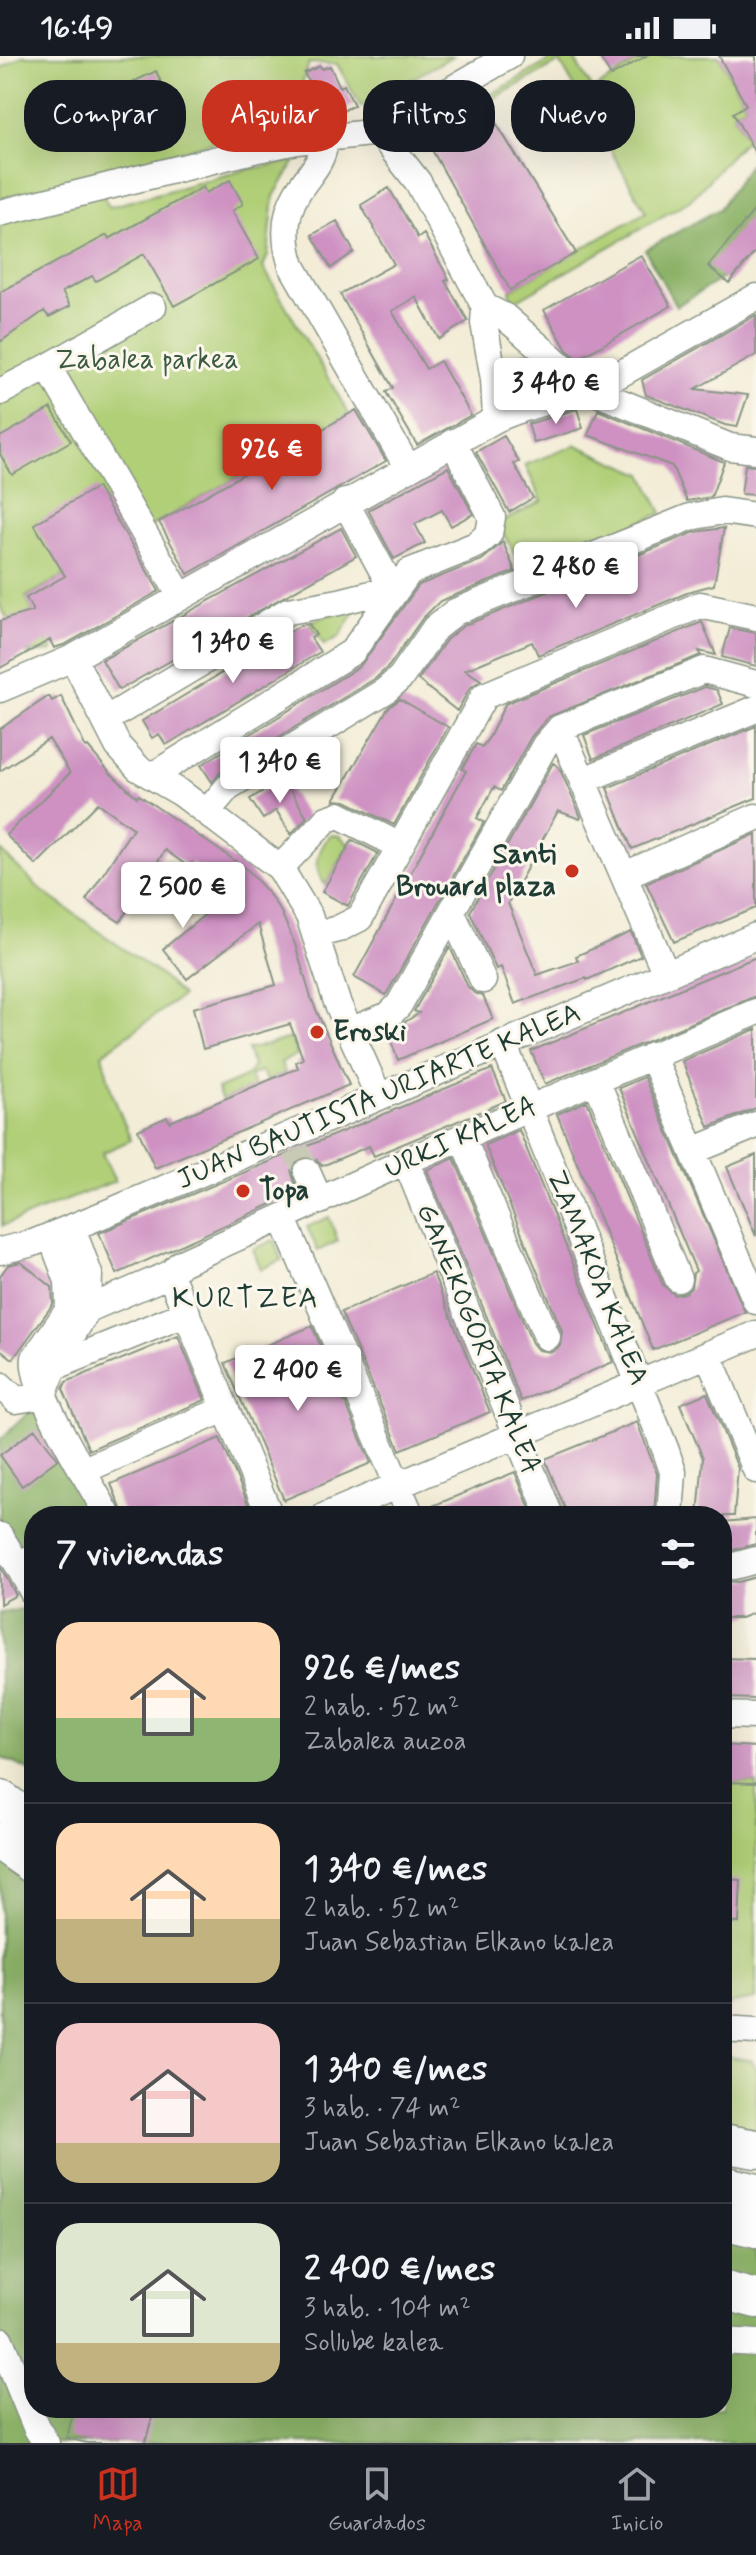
<!DOCTYPE html>
<html lang="es">
<meta charset="utf-8">
<style>
body{margin:0;font-family:Mynerve,sans-serif;background:#20242c;color:#f1f3f6;height:100vh;display:flex;flex-direction:column;font-size:30px;white-space:nowrap}
*{box-sizing:border-box;margin:0}
p{font-size:26px;color:#9ea1a6}
.icon{flex:none;width:44px;height:44px;fill:none;stroke:currentColor;stroke-width:2;stroke-linecap:round;stroke-linejoin:round}
.map{position:relative;flex:1;overflow:hidden}
.drawer{position:absolute;left:24px;top:1450px;width:708px;height:912px;display:flex;flex-direction:column;background:#171b24;border-radius:32px;box-shadow:0 8px 32px #0002}
.drawer>*{flex:none}
.hud{position:absolute;left:24px;top:24px;width:708px;height:72px;display:flex;gap:16px}
.price{position:absolute;translate:-50% -68px;padding:0 18px;border-radius:8px;background:#fff;color:#222;font-size:26px;line-height:52px;filter:drop-shadow(0 2px 4px #0008)}
.price::after{content:'';position:absolute;left:50%;top:48px;width:24px;height:18px;margin-left:-12px;background:inherit;clip-path:polygon(0 0,100% 0,50% 100%)}
.price.selected{background:#c8321e;color:#fff}
ul{padding:0;list-style:none}
li{display:flex;align-items:center;gap:24px;height:200px;padding:0 32px}
li+li{border-top:2px solid #363941}
li span{display:grid;place-items:center;flex:none;width:224px;height:160px;border-radius:24px;color:#555}
li>.icon{margin-inline-start:auto}
span .icon{width:96px;height:96px;fill:#fffc;stroke-width:1}
li b{font-size:34px}
h2{display:flex;justify-content:space-between;align-items:center;height:96px;padding:0 32px;font-size:34px}
.chip{padding:0 28px;border-radius:32px;background:#171b24;box-shadow:0 8px 32px #0002;font-size:28px;line-height:72px}
.chip.selected{background:#c8321e;color:#fff}
.status{display:flex;justify-content:space-between;align-items:center;height:56px;padding:0 40px;background:#171b24;direction:ltr}
.status svg{height:22px;fill:currentColor}
.tab-bar{display:flex;justify-content:space-around;align-items:center;height:112px;border-top:2px solid #363941;background:#171b24;font-size:22px;color:#9ea1a6}
.tab-bar a{display:grid;justify-items:center;gap:4px}
.tab-bar .selected{color:#c8321e}
.map>svg:first-child{display:block}
.green{fill:#b0cf77;stroke:#688656;stroke-width:2}
.forest{fill:#8cb268;stroke:#56784e;stroke-width:2}
.building{fill:#ce91c2}
.lines{fill:none;stroke-linecap:round;stroke-linejoin:round}
.minor-tunnel{stroke:#c9cab6;stroke-width:26;stroke-dasharray:26 13;stroke-linecap:butt}
.minor-casing{stroke:#899586;stroke-width:29}
.highway-casing{stroke:#899586;stroke-width:41}
.minor{stroke:#fff;stroke-width:26}
.highway{stroke:#fff;stroke-width:38}
.poi-dot{fill:#c8321e;stroke:#fbf7ec;stroke-width:3}
.labels{text-anchor:middle;dominant-baseline:central;stroke-width:6;stroke-linejoin:round;paint-order:stroke}
.park-label{font-size:28px;fill:#3c5a41;stroke:#fbf7ec}
.poi-label{font-size:28px;font-weight:bold;fill:#1f3d34;stroke:#fbf7ec;text-anchor:start}
.street-label{font-size:28px;fill:#1f3d34;stroke:#fbf7ec}
.neighbourhood-label{font-size:30px;letter-spacing:2px;fill:#1f3d34;stroke:#fbf7ec}
</style>
<div class="status"><b>16:49</b><svg viewBox="0 0 49 12"><path d="M0 12V9h3v3zM5 12V6h3v6zM10 12V3h3v9zM15 12V0h3v12zM26 1h20v11H26zM47 4h2v5h-2z"/></svg></div>
<div class="map">
<svg width="756" height="2387" viewBox="0 0 756 2387">
<rect width="100%" height="100%" fill="#fbf7ec"/>
<filter id="ink" filterUnits="userSpaceOnUse"><feTurbulence type="fractalNoise" baseFrequency=".0125" numOctaves="2"/><feDisplacementMap in="SourceGraphic" scale="16" xChannelSelector="R" yChannelSelector="G"/><feConvolveMatrix kernelMatrix="1 2 1 2 8 2 1 2 1" color-interpolation-filters="sRGB"/></filter>
<filter id="wash" filterUnits="userSpaceOnUse"><feTurbulence type="fractalNoise" baseFrequency=".006" numOctaves="4" result="noise"/><feDisplacementMap in="SourceGraphic" scale="32" xChannelSelector="R" yChannelSelector="G"/><feGaussianBlur stdDeviation="1.8" result="paint"/><feColorMatrix in="noise" values="0 0 0 0 0 0 0 0 0 0 0 0 0 0 0 0 0 1.4 0 .05"/><feComposite in="paint" operator="in"/></filter>
<g filter="url(#wash)">
<rect width="100%" height="100%" fill="#f3edd7"/>
<path class="green" d="M22 0H453L361 51 337 8 309 7 301 31 266 42 236 47 215 62 213 86 0 143V13Z
M558 0H572L593 34 646 0H719L746 49 733 57 747 83C726 102 710 125 689 145L512 247 510 234 646 156 560 6 434 75 428 96 420 94 414 81 415 74 424 69 436 70Z
M295 105 274 140 268 199 263 211 349 358 26 541 53 595 27 597 0 550V160L101 136 109 151 244 114Z
M576 389 643 418 662 457 524 514 498 468 542 445 525 409Z
M361 546 339 581 324 589 310 566Z
M330 779 340 780 349 789 326 829C311 814 318 794 330 779Z
M0 794 41 834 160 919 182 940 102 998 112 1037 131 1084 102 1097 115 1125 2 1170Z
M291 982 297 999 281 1006 285 1018 266 1025 262 1015 250 1020 254 1031 222 1044 217 1033 247 1020 253 1010 247 994Z
M329 1161 338 1185 318 1195 307 1171Z
M274 1184 282 1204 261 1213 253 1193Z
M729 1726 756 1727V1943L733 1947 722 1956V1866L739 1867 725 1823Z
M722 1995 726 2000 752 2005 756 2013V2081L722 2074Z"/>
<path class="forest" d="M756 98V194L723 222 676 250 645 194 719 153Z
M33 1352 99 1460H34V1493L0 1491V1384Z
M28 1552 34 1558V1711L31 1715 0 1701V1557Z
M0 1785 34 1809V2352H722V2156L756 2160V2387H0Z"/>
<g id="blocks">
<path class="building" d="M599 0H646L611 20Z
M719 0H756V99L733 57 746 49Z
M320 10 322 13 330 10 340 31 344 29 354 49 337 58 332 47 307 59 304 54 277 67 274 63 251 73 243 69 223 79 215 62 242 49 244 53 266 42 270 47 310 28 304 17Z
M156 15 167 40 156 46 163 58 139 70 132 64 118 33Z
M485 49 576 197 510 234 427 85Z
M230 124 243 148 232 155 259 203 174 250 144 198 96 225 92 220 62 236 70 250 49 261 44 255 0 286V236L107 179 109 183 203 131 206 137Z
M389 132 418 182 424 178 449 223 445 225 468 265 439 283 416 241 392 255 426 313 440 305 471 359 417 389 386 336 393 332 340 238 394 208 361 149Z
M756 152V195L729 227 708 210Z
M337 165 354 196 331 212 312 179Z
M641 199 671 250 578 303 567 294 544 254Z
M756 259V299L695 333 748 339 737 371 725 369 646 339 642 324Z
M525 300 529 309 533 308 541 330 514 339 507 307Z
M51 352 71 385 12 419 0 398V381Z
M577 353 583 372 534 387 528 368Z
M356 354 386 405 188 518 159 466Z
M598 354 724 406 711 441 687 445 672 410 588 379Z
M504 380 519 406 514 408 533 442 509 456 476 396Z
M745 409 756 410V439L741 438Z
M448 411 473 458 451 470 442 454 415 468 425 487 394 503 368 454Z
M97 431 159 535 66 588 54 592 50 584 0 612V565L33 555 26 542 65 520 34 468Z
M341 472 356 500 119 634 102 604Z
M724 472 714 529 694 534 538 599 532 586 465 614 481 624 470 632 457 655 418 624 447 583 463 570 695 476Z
M503 486 515 515 440 545 422 563 389 610 376 622 220 717 212 726 201 709 360 610 419 529 482 504Z
M702 566 716 599 699 595 701 599 548 661 531 681 501 735 494 731 477 762 484 766 386 939 354 921 466 715 462 713 476 688 482 691 490 680 505 648Z
M309 568 316 579 311 582 320 596 166 689 159 678 152 682 142 665 301 569Z
M730 572 756 577V610L722 601Z
M705 631 717 634 723 648 593 703 584 679Z
M49 640 52 645 61 640 86 692 88 691 109 716 137 741 139 739 247 813 267 835 281 856 295 888 311 942 349 1029 155 1112 138 1074 167 1061 170 1066 298 1012 296 1006 303 1003 290 968 203 993 193 952 276 929 258 868 187 923 163 893 230 838 192 807 189 811 165 794 120 866 86 844 133 772 98 747 36 809 6 779 70 717 49 683 0 715V673Z
M400 643 448 671 394 769 346 745 334 744 388 652Z
M756 670V742L632 793 607 732Z
M553 707 559 711 581 761 580 763 558 755 508 847 537 919 578 905 576 900 631 876 641 900 587 924 586 922 515 948 501 911 496 913 470 856Z
M283 723 307 761 291 778 276 754 263 763 250 743Z
M756 778V852L674 886 646 827Z
M352 784 378 797 348 850 322 836Z
M450 891 468 931 474 937 483 940 493 963 398 1004 388 977 419 957 414 955Z
M756 901V940L545 1028 531 995Z
M756 973V1052L709 1071 682 1005Z
M492 1013 506 1045 374 1100 369 1090 322 1110 316 1103 301 1101 295 1106 291 1114 296 1131 280 1138 276 1146 117 1218 99 1177Z
M644 1021 745 1256 653 1294 557 1058 587 1045 663 1229 675 1239 685 1237 691 1232 693 1217 696 1215 619 1032Z
M519 1074 613 1306 521 1345 427 1114 454 1102 532 1287 538 1294 552 1296 560 1290 562 1275 485 1089Z
M756 1099V1180L727 1111Z
M21 1206 52 1231 53 1248 13 1303 0 1293V1220L8 1209Z
M433 1217 490 1356 400 1394 341 1256Z
M312 1270 371 1407 284 1444 225 1307Z
M178 1280 205 1344 89 1394 63 1333 66 1326Z
M707 1337 738 1412 734 1460H698L703 1402 680 1348Z
M637 1366 657 1418 654 1460H568L545 1403Z
M35 1373 58 1403 22 1430 0 1399Z
M220 1382 252 1457 245 1460H124L111 1428Z
M515 1416 533 1460H427L425 1453Z
M756 1463V1488L733 1494 722 1493V1466Z
M0 1510 16 1539 0 1548Z
M756 1521V1556L741 1562H722V1525L738 1526Z
M722 1602 756 1603V1643L722 1642Z
M722 1689 756 1691V1727L722 1726Z
M722 1823 741 1824 739 1867 722 1866Z
M74 2352H127L153 2358 145 2387H87L67 2382Z"/>
</g>
</g>
<g filter="url(#ink)">
<use href="#blocks" fill-opacity="0" stroke="#899586" stroke-width="2"/>
<g class="lines">
<path class="minor-tunnel" d="M296 1094 307 1116"/>
<defs>
<path id="minor" d="M379 76 418 126 485 251
M325 82C324 107 309 117 297 137 283 160 284 185 292 210L408 412
M0 157 258 93 297 85 379 76 509 0
M153 251 48 311 180 539
M0 336 48 311
M496 363 494 323 484 267 485 251 505 261 588 333 730 391 756 394
M345 446 392 532
M73 602 118 690 138 712 181 737 280 812 309 860 337 946 379 1041
M0 633 73 602 496 363C531 346 570 342 606 326L756 241
M105 664 288 555 339 546 398 531
M560 672 666 918
M152 720 352 596 409 516 476 489 489 478 492 461 453 386
M584 724 756 653
M207 756 228 731 385 635 401 621 435 572 455 556 690 461 722 455 756 460
M280 812 327 763 339 759 400 790
M625 819 756 761
M452 857 483 924
M315 879 338 873 360 862 484 640 700 549 756 561
M349 975 389 959 399 949 545 689 560 672 704 614 756 628
M503 987 666 1395 673 1416 670 1460
M652 999 756 1245
M596 1024 678 1223
M462 1081 547 1281
M693 1095 756 1069
M406 1105 550 1460
M307 1116 320 1145
M283 1163 411 1460
M51 1180 68 1225 69 1253 35 1302C29 1331 92 1429 108 1460
M0 1195 33 1187 112 1155 756 880
M170 1218 181 1207 406 1105 756 956
M88 1253 170 1218 270 1460
M708 1298 756 1414
M54 1311 187 1257
M0 1329 16 1344 35 1341
M43 1339 58 1302 88 1253 89 1218 72 1172
M84 1414 225 1353
M325 1460 756 1278
M0 1480 18 1509 34 1501
M18 1509 34 1538
M722 1509 734 1510 756 1504
M722 1659 756 1660
M722 1973 756 1975
M0 2284 36 2371 46 2387
M722 2285 756 2287"/>
<path id="highway" d="M0 1743 34 1768
M0 1785 34 1809
M722 2087 756 2093
M722 2129 756 2137
M722 2164 756 2172
M722 2234 756 2243"/>
</defs>
<use href="#minor" class="minor-casing"/>
<use href="#highway" class="highway-casing"/>
<use href="#minor" class="minor"/>
<use href="#highway" class="highway"/>
</g>
</g>
<g class="poi-dot">
<circle cx="572" cy="815" r="8"/>
<circle cx="317" cy="976" r="8"/>
<circle cx="243" cy="1135" r="8"/>
</g>
<g class="labels">
<g class="park-label">
<text x="147" y="304">Zabalea parkea</text>
</g>
<g class="poi-label">
<text x="556" y="799" text-anchor="end">Santi<tspan x="556" dy="32">Brouard plaza</tspan></text>
<text x="333" y="976">Eroski</text>
<text x="259" y="1135">Topa</text>
</g>
<g class="street-label">
<text transform="translate(379 1041) rotate(-23)">JUAN BAUTISTA URIARTE KALEA</text>
<text transform="translate(461 1082) rotate(-24)">URKI KALEA</text>
<text transform="translate(597 1222) rotate(68)">ZAMAKOA KALEA</text>
<text transform="translate(478 1283) rotate(68)">GANEKOGORTA KALEA</text>
</g>
<g class="neighbourhood-label">
<text x="246" y="1242">KURTZEA</text>
</g>
</g>
</svg>
<b class="price" style="left:556px;top:370px">3 440 €</b>
<b class="price selected" style="left:272px;top:436px">926 €</b>
<b class="price" style="left:576px;top:554px">2 480 €</b>
<b class="price" style="left:233px;top:629px">1 340 €</b>
<b class="price" style="left:280px;top:749px">1 340 €</b>
<b class="price" style="left:183px;top:874px">2 500 €</b>
<b class="price" style="left:298px;top:1357px">2 400 €</b>
<div class="hud">
<a class="chip">Comprar</a>
<a class="chip selected">Alquilar</a>
<a class="chip">Filtros</a>
<a class="chip">Nuevo</a>
</div>
<section class="drawer">
<h2>7 viviendas<svg class="icon" aria-label="filters" viewBox="0 0 24 24"><path d="M4 7h16M4 17h16"/><circle cx="9" cy="7" r="2"/><circle cx="15" cy="17" r="2"/></svg></h2>
<ul>
<li><span style="background:linear-gradient(#ffd9b3 60%,#8fb573 0)"><svg class="icon" aria-label="home" viewBox="0 0 24 24"><path d="M3 11l9-7 9 7M6 9v11h12V9"/></svg></span><div><b>926 €/mes</b><p>2 hab. · 52 m²</p><p>Zabalea auzoa</p></div></li>
<li><span style="background:linear-gradient(#ffd9b3 60%,#c2b280 0)"><svg class="icon" aria-label="home" viewBox="0 0 24 24"><path d="M3 11l9-7 9 7M6 9v11h12V9"/></svg></span><div><b>1 340 €/mes</b><p>2 hab. · 52 m²</p><p>Juan Sebastian Elkano kalea</p></div></li>
<li><span style="background:linear-gradient(#f6c9c9 75%,#c2b280 0)"><svg class="icon" aria-label="home" viewBox="0 0 24 24"><path d="M3 11l9-7 9 7M6 9v11h12V9"/></svg></span><div><b>1 340 €/mes</b><p>3 hab. · 74 m²</p><p>Juan Sebastian Elkano kalea</p></div></li>
<li><span style="background:linear-gradient(#dfe7d0 75%,#c2b280 0)"><svg class="icon" aria-label="home" viewBox="0 0 24 24"><path d="M3 11l9-7 9 7M6 9v11h12V9"/></svg></span><div><b>2 400 €/mes</b><p>3 hab. · 104 m²</p><p>Sollube kalea</p></div></li>
</ul>
</section>
</div>
<nav class="tab-bar">
<a class="selected"><svg class="icon" aria-label="map" viewBox="0 0 24 24"><path d="M3 6l6-2 6 2 6-2v14l-6 2-6-2-6 2zM9 4v14M15 6v14"/></svg>Mapa</a>
<a><svg class="icon" aria-label="saved" viewBox="0 0 24 24"><path d="M7 4h10v16l-5-4-5 4z"/></svg>Guardados</a>
<a><svg class="icon" aria-label="home" viewBox="0 0 24 24"><path d="M3 11l9-7 9 7M6 9v11h12V9"/></svg>Inicio</a>
</nav>
